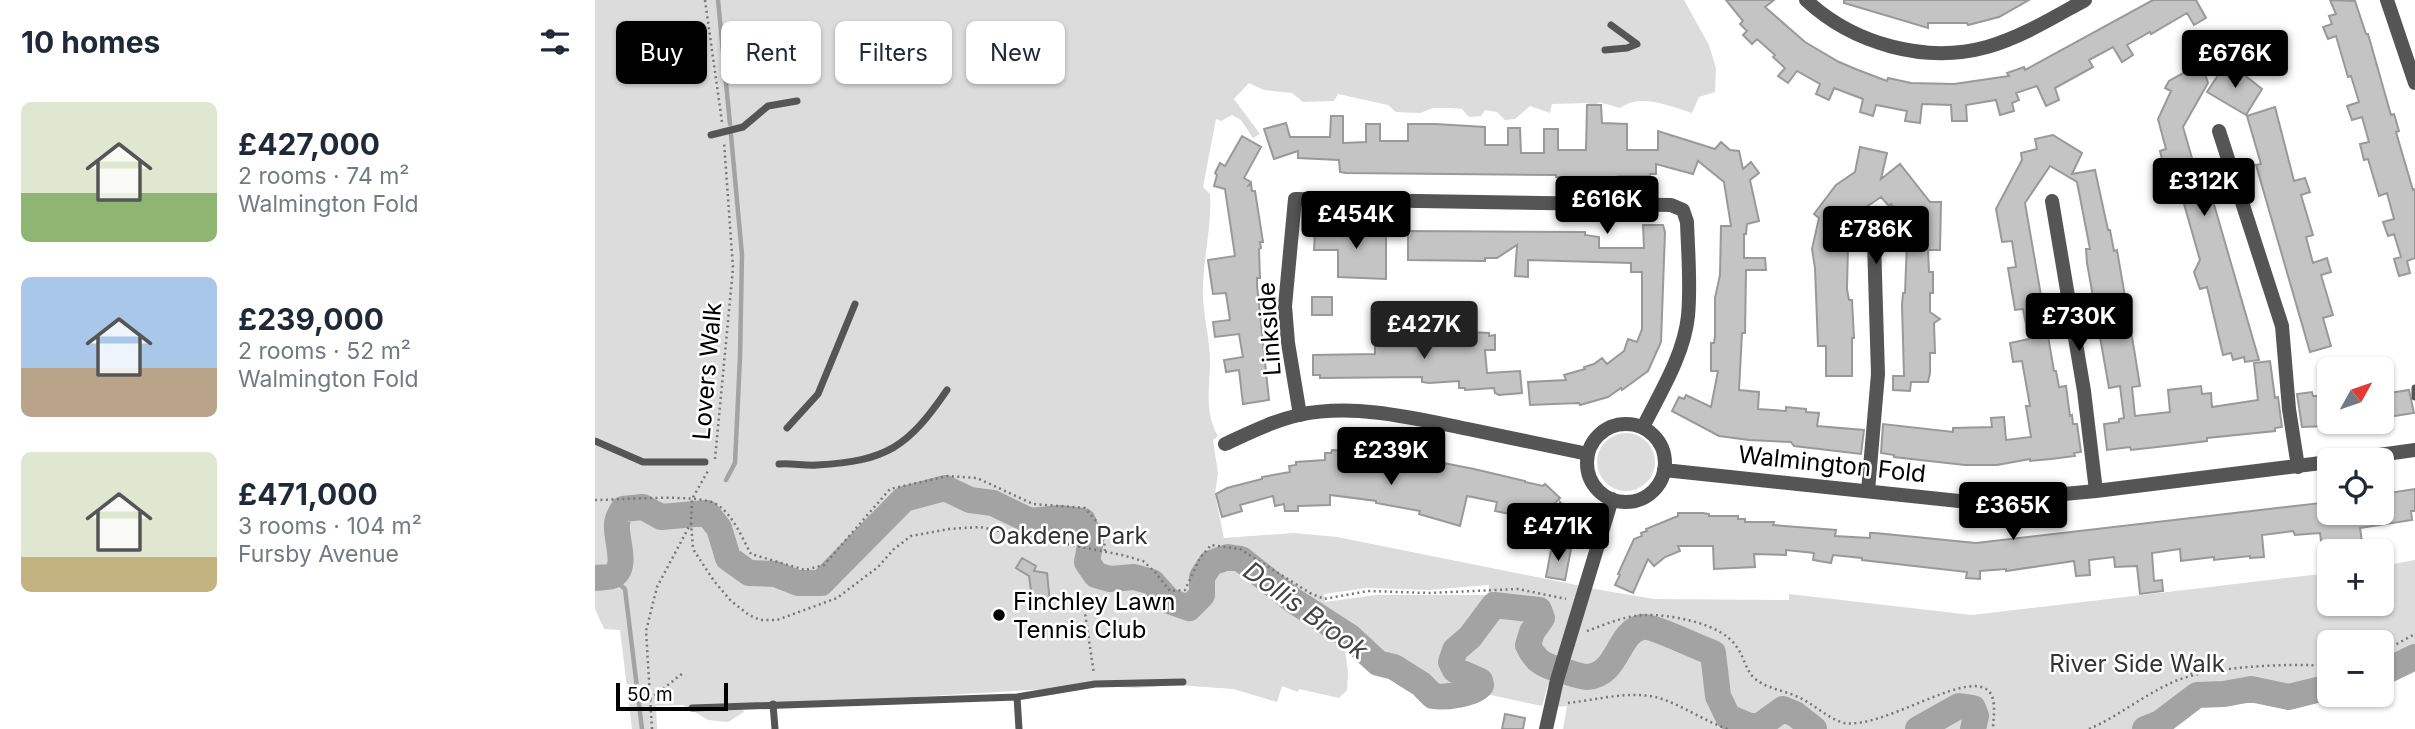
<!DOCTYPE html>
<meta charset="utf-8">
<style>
body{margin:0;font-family:Inter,sans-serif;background:#f2f2f3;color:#1f2937;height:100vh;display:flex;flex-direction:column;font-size:26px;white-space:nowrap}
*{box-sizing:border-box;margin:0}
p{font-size:23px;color:#747a83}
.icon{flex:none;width:38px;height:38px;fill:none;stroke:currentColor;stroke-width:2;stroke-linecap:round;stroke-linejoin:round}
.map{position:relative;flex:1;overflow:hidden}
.drawer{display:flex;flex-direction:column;background:#fff;width:595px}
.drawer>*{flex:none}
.hud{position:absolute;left:21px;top:21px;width:665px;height:63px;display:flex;gap:14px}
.needle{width:46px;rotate:50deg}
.controls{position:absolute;left:1722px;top:357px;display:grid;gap:14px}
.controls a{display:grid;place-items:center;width:77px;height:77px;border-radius:10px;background:#fff;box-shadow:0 2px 5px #0004;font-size:35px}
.scale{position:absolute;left:21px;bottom:18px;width:112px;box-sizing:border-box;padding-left:7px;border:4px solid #000;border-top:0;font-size:19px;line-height:24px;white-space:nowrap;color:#000;-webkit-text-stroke:5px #fff;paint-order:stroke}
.price{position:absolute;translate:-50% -60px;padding:0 16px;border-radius:7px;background:#000;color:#fff;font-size:23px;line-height:46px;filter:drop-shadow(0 2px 4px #0008)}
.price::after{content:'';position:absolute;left:50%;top:42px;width:21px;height:16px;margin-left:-10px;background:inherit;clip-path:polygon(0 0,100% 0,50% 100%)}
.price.selected{background:#222;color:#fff}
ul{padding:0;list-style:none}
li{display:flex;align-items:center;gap:21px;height:175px;padding:0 21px}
li span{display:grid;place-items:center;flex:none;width:196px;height:140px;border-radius:10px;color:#555}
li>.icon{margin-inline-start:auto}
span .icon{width:84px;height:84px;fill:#fffc;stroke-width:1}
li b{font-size:30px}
h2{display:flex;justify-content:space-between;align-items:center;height:84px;padding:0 21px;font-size:30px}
.tag{padding:0 24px;border-radius:10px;background:#fff;box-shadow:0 2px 5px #0004;font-size:24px;line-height:63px}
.tag.selected{background:#000;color:#fff}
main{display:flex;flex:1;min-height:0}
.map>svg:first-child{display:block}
.green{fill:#dcdcdc;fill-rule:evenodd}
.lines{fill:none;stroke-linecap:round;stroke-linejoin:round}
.stream{stroke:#a3a3a3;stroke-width:4.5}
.river{stroke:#a3a3a3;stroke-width:26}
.building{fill:#c4c4c4;stroke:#999;stroke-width:2}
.path{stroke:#777;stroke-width:2.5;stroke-dasharray:2 3.5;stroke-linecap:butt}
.service{stroke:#555;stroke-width:7}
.minor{stroke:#555;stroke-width:14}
.tertiary{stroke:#555;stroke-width:14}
.poi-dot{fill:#000;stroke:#fff;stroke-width:2.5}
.labels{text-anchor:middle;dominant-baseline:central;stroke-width:5;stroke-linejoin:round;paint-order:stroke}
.street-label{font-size:24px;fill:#000;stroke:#fff}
.park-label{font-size:24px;fill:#333;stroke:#fff}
.poi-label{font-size:24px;fill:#000;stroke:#fff;text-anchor:start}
.water-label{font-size:26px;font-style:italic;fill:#444;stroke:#fff}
</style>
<main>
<section class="drawer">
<h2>10 homes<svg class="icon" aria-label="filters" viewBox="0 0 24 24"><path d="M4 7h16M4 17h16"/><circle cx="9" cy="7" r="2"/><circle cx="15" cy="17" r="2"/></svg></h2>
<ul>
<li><span style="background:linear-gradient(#dfe7d0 65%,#8fb573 0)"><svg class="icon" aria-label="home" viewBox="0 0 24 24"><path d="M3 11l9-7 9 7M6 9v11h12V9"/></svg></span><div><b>£427,000</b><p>2 rooms · 74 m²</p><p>Walmington Fold</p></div></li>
<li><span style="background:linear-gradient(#a9c7e8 65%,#b9a48a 0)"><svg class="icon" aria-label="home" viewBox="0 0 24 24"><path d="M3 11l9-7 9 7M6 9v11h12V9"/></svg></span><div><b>£239,000</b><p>2 rooms · 52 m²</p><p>Walmington Fold</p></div></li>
<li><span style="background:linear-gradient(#dfe7d0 75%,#c2b280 0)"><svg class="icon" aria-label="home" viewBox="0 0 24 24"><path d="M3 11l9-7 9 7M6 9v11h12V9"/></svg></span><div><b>£471,000</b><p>3 rooms · 104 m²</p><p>Fursby Avenue</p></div></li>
</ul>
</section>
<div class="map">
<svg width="1820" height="729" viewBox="0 0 1820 729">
<rect width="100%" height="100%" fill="#fff"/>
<path class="green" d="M0 0H1089L1114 45 1121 68 1120 92 1104 97 1097 113C1073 106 1047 93 1025 108L1004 102 1000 106 992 103 957 104 955 113 935 106 920 119 910 120 902 112 890 110 886 116 874 117 867 109 856 108H838L825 113 801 112 793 105 743 94 739 101 708 102 697 93 669 90 654 83 639 99 665 134 658 138 646 120 637 115 626 121 621 119 608 187 615 194C617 229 607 262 608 297 609 320 616 344 615 367 614 392 610 414 623 436L618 440 623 473 620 494 629 538 699 533 742 537 1006 590 1059 599 1194 600V594L1377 615 1734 573V604H1787V566L1820 560V664L1787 681V642H1734V695H1743L1692 705 1669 696 1604 702 1565 729H968L972 706 961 707 953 685 947 706 886 693 878 699 864 697 842 703 825 687 798 675 799 671 781 667 759 645H753L750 650 753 672 752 690 744 698 704 689 703 692 687 686 682 702 638 689 582 685 541 688 505 686 318 697 146 704 149 712 133 722 113 720 88 705 61 706 62 729H37L25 630 9 629 0 609ZM894 585 893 595H780L730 602 729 594 772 588 834 590Z
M1002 462a29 29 0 1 1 58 0a29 29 0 1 1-58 0Z"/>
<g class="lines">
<path class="stream" d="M123 0 135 124
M131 480 140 463 145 357 147 255 136 135
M16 577 30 589 47 729"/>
<path class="river" d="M0 578C5 577 12 578 17 576 34 568 20 538 22 524 22 519 25 514 28 509L48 507 66 517 112 513 124 528 133 558 154 573 180 574 203 583H226L309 499 350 488 375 500 398 503 435 521 465 518 488 521 496 540 492 562 501 575 515 579 539 577 557 582 574 601 594 608 607 595V577L616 563 633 557 646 559 699 601 755 637 783 663 799 667 826 684 838 696C849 698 880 694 886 685L885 681 860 670 856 662 860 650 875 637 899 605 944 610 947 618 937 632 933 645C940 661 949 666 966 670 973 672 985 677 992 677 1024 675 1022 632 1047 627 1058 625 1103 648 1118 653L1123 696 1133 717 1157 727 1167 724 1188 709 1200 714 1219 729
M1787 673 1820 657
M1323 729 1364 706 1378 708 1381 716 1378 729
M1550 729 1565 723 1602 695 1629 694 1656 689 1694 697 1734 687"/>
</g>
<path class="building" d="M1131 0H1179L1170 7 1210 42 1244 62 1263 70 1292 81 1293 78 1316 83 1359 84 1414 76 1412 73 1429 67 1430 70 1558 0H1601L1611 18 1599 25 1592 13 1556 34 1555 32 1532 45 1538 55 1527 62 1518 47 1494 60 1498 67 1460 88 1464 100 1451 106 1442 86 1421 93 1424 100 1417 103 1419 111 1405 115 1401 100 1371 105 1372 121H1357L1356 105 1327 104 1325 123 1310 121 1312 111 1281 105 1278 116 1265 112 1268 99 1239 88 1234 100 1221 94 1225 84 1202 71 1193 83 1183 76 1190 68 1178 57 1180 55 1162 39 1157 44 1148 35 1152 31 1145 24 1148 21Z
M1249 0H1434L1404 17 1373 25 1372 23H1333V28L1249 3Z
M1735 0 1760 1 1771 34H1773L1796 115 1799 114 1804 131 1801 132 1803 139 1818 190 1820 189V258L1812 261 1815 273 1804 276 1799 259 1806 257 1799 234 1793 236 1788 222 1799 219 1792 193 1784 196 1773 159 1769 160 1765 144 1774 142 1767 117 1757 120 1752 106 1764 102 1756 76 1753 77 1741 36 1733 39 1728 27 1737 24 1734 16 1741 14Z
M1606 63 1613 83 1588 127 1599 165 1607 163 1664 360 1650 362 1649 357 1638 360 1636 353 1628 355 1612 287 1605 289 1599 272 1605 260 1579 169 1570 171 1565 151 1571 149 1563 119 1576 91 1570 88 1574 81Z
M1629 66 1640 73 1642 69 1667 89 1651 115 1612 92Z
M992 105H1006L1007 123 1032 124V150H1063V131L1120 149 1126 142 1135 150 1144 151 1148 169 1156 162 1164 173 1155 180 1164 221 1152 224 1151 234H1149V258H1170L1171 270H1151L1150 333H1147L1144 390 1164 392 1163 409 1191 411V407L1211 409V412L1224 413 1222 426 1269 430 1266 454 1199 446 1196 442 1154 440 1124 436 1077 411 1084 397 1089 399 1091 395 1116 407 1123 371H1116V343H1119L1120 336V298L1125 275 1126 226H1136L1129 182 1103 161 1098 174 1061 164V174H1055V176H1025L1019 177V180L968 179V177H961V175L751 173 745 172 744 160 703 158V151L679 159 669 129 691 123 695 137H735L736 116H748V143L771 142V124H785V141H813V124H840L890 127V145H913V128H925L926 153H949V129H963V150H991Z
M1680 107 1699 181 1710 178 1715 192 1706 195 1718 235 1711 237 1718 263 1732 258 1736 272 1726 275 1738 315 1728 318 1736 346 1715 352 1661 165 1666 164 1652 116Z
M1458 135 1487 153 1477 174 1500 170 1513 230H1515L1519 251 1522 250 1539 349 1545 386 1537 387 1540 416 1575 412 1573 390 1606 386 1607 394 1616 393 1617 407 1663 400 1659 363 1675 361 1680 398 1683 397 1687 427 1680 428V431L1612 438V441L1580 445 1536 450 1535 447 1512 450 1509 424 1524 422V419L1529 418 1525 386 1514 388 1492 263 1491 249H1495L1482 182 1455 166 1430 203 1459 371H1461L1464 387 1471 386 1475 416 1477 415 1478 424H1482L1486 452 1479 453 1480 456 1456 459 1435 461V459L1402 465H1370L1299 457V455L1286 453 1288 424 1358 432V428L1397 427 1396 418 1409 417 1411 440 1436 437 1431 406H1435L1427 361 1418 362 1415 343 1434 339 1428 309 1420 310 1413 268 1421 267 1417 241 1407 242 1401 209 1427 160 1426 153 1442 149 1440 139Z
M647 136 666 147 649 178 656 182 654 185 656 184 657 191H660L668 242H665L666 248 664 249 665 278H662V285L674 400 648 404 644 370 631 372 629 360 648 357 644 334 620 337 618 322 635 320 631 293 618 294 613 260 640 256 630 189 619 186 622 175 620 173 625 163 630 166Z
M1265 147 1292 153 1286 179 1305 164 1335 202H1346L1345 250H1333L1334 272H1338V293H1335V312L1345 319 1339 323 1340 353H1335V373L1333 382H1316L1315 391 1298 390V376H1309L1307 305 1308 293H1310L1312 242H1326L1296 204 1294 206 1286 197 1261 214 1240 243 1253 246 1252 289 1254 300H1257L1259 338H1257V376H1231V346H1223L1220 268 1217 249 1224 218 1219 214 1241 185 1260 172Z
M1048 225H1068L1070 232 1066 342 1053 371 1027 390 1026 388 1013 397 985 405 984 403 935 405 933 382 971 380 969 375 990 369 989 367 999 364 1007 358 1012 364 1029 351 1033 339 1042 342 1047 329V272H1036V263L933 260V277L920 276 922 245 902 258H890V261L813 260V231L990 232V235L1004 237V248H1049Z
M726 229 791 230V279L743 277V250H719L720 232H726Z
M717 297H737V315H717Z
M780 329H793V332L830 329V334L874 332 894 333V336L900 335V350H890L892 373 925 371 927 393 904 395 900 393 899 388 870 390V388H864V381L834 383 827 382V377L725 378V375H718V355L780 354Z
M1814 390 1819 413 1787 418V394Z
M1717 392 1718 396H1724L1725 403 1734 401V426L1707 427 1702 394Z
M737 450 803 454 879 469 930 481V482L948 486 950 484 965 498 945 519 933 508 930 517 900 511 902 502 872 496 865 526 824 514 825 511 781 503V501L735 495V505L703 506V511H690L689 504 680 506 678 496 645 505 647 511 627 517 621 494 632 488 667 479V477L695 472 694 466 701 465V462L730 460V453H736Z
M1820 489V511H1816L1817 520 1765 528 1767 542 1727 548 1725 533 1700 535 1698 531 1667 535 1669 557 1655 558V556L1619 560V557L1586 561 1585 549 1557 553 1559 581 1567 580 1568 591 1545 594 1542 566 1520 567 1519 557 1494 560 1495 575 1481 576 1479 561 1411 571V569L1385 571V579L1371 578 1372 572 1267 560V558L1238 555 1236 563 1218 560 1219 553 1191 550V555L1159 554 1160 567 1119 569 1118 546H1083L1085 551 1070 557 1059 566 1053 559 1038 593 1020 585 1025 575 1023 574 1039 539 1047 536 1046 533 1052 531 1051 529 1083 516V513H1108L1114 514V516H1143V519H1150V522H1179L1178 525 1241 530 1240 536 1275 538V533H1280L1381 543 1734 502V513H1787V494Z
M965 502 980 515 958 539Z
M957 545 976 549 970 580 951 577Z
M427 558 441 566 439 571 452 573 455 603 438 604 434 576 421 568Z
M910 714 930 718 928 729H907Z"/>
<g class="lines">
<path class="path" d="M110 0 127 122
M120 459 138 268 129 142
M0 500C26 500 102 493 121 504 138 514 147 538 156 554L210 570 229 565 295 489 353 476 382 478 438 504 490 508 508 529 510 551
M96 523 98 549 119 581 136 601 154 615 165 620H182L242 598 283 567 299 549 316 536 354 529 385 527 527 555 548 561 560 572 575 591 590 590 605 558 616 545 645 549 715 593 729 599 773 591 834 593 923 589 971 599
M459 607 489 606 499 674
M992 631C1009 625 1029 616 1048 615 1074 614 1126 623 1141 646 1149 656 1150 669 1159 678 1172 689 1188 690 1203 697 1219 704 1232 718 1249 723 1288 729 1366 673 1391 689 1403 696 1398 718 1398 729
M1787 652 1820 634
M1595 674 1620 653
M55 699 88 673
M973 703C1001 700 1036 690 1064 698 1089 706 1109 721 1133 729
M57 729 51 631 62 587 96 523 97 499 113 471
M1494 729C1522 717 1546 697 1574 684 1608 666 1695 663 1734 666"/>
<path class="service" d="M1010 50 1032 48 1042 44 1016 25
M116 135 148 127 173 106 202 101
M1820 388V397
M192 428 223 394 260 304
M0 441 48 462H110
M184 464C197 463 210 466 222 465 292 461 313 447 352 390
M422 697 424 729
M178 704 180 729
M97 708 422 697 500 684 588 682"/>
<path class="minor" d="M1211 0C1258 44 1330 64 1392 47 1427 37 1459 17 1490 0
M1624 131 1687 326 1694 409 1703 467
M1457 201 1489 391 1501 491
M705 415 693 343 690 306 700 199 1076 205 1088 210 1092 222C1093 253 1096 285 1093 316 1089 355 1065 393 1048 427
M992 463a39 39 0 1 1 78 0a39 39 0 1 1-78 0Z
M630 444C654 433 678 421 704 415 759 403 819 418 873 429 913 437 953 446 993 454
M1748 460 1820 450
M1069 470 1364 501 1405 500 1501 491 1734 462
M1273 491 1283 374 1279 242
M951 729 962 680 1017 499"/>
<path class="tertiary" d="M1792 0 1820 83"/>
</g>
<circle class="poi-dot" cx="404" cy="615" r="7"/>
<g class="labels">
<g class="street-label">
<text transform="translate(674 329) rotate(-94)">Linkside</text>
<text transform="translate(112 371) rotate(-85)">Lovers Walk</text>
<text transform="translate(1237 464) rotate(6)">Walmington Fold</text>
</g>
<g class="park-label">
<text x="473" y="535">Oakdene Park</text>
<text x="1542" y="663">River Side Walk</text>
</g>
<g class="poi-label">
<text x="418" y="601">Finchley Lawn<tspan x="418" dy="28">Tennis Club</tspan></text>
</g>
<g class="water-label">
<text transform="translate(711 610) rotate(36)">Dollis Brook</text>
</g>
</g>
</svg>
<div class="controls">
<a><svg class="needle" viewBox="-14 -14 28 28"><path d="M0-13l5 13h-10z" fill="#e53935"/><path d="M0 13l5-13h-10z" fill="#747a83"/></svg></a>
<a><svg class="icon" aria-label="locate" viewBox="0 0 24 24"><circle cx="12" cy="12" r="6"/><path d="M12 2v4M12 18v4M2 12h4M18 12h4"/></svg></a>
<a>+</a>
<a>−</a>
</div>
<div class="scale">50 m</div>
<b class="price" style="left:1640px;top:90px">£676K</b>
<b class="price" style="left:1609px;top:218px">£312K</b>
<b class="price" style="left:1012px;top:236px">£616K</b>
<b class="price" style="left:761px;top:251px">£454K</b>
<b class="price" style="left:1281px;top:266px">£786K</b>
<b class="price" style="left:1484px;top:353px">£730K</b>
<b class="price selected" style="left:829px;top:361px">£427K</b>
<b class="price" style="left:796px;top:487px">£239K</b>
<b class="price" style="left:1418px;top:542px">£365K</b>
<b class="price" style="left:963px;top:563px">£471K</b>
<div class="hud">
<a class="tag selected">Buy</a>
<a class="tag">Rent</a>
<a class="tag">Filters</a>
<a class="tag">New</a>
</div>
</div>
</main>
